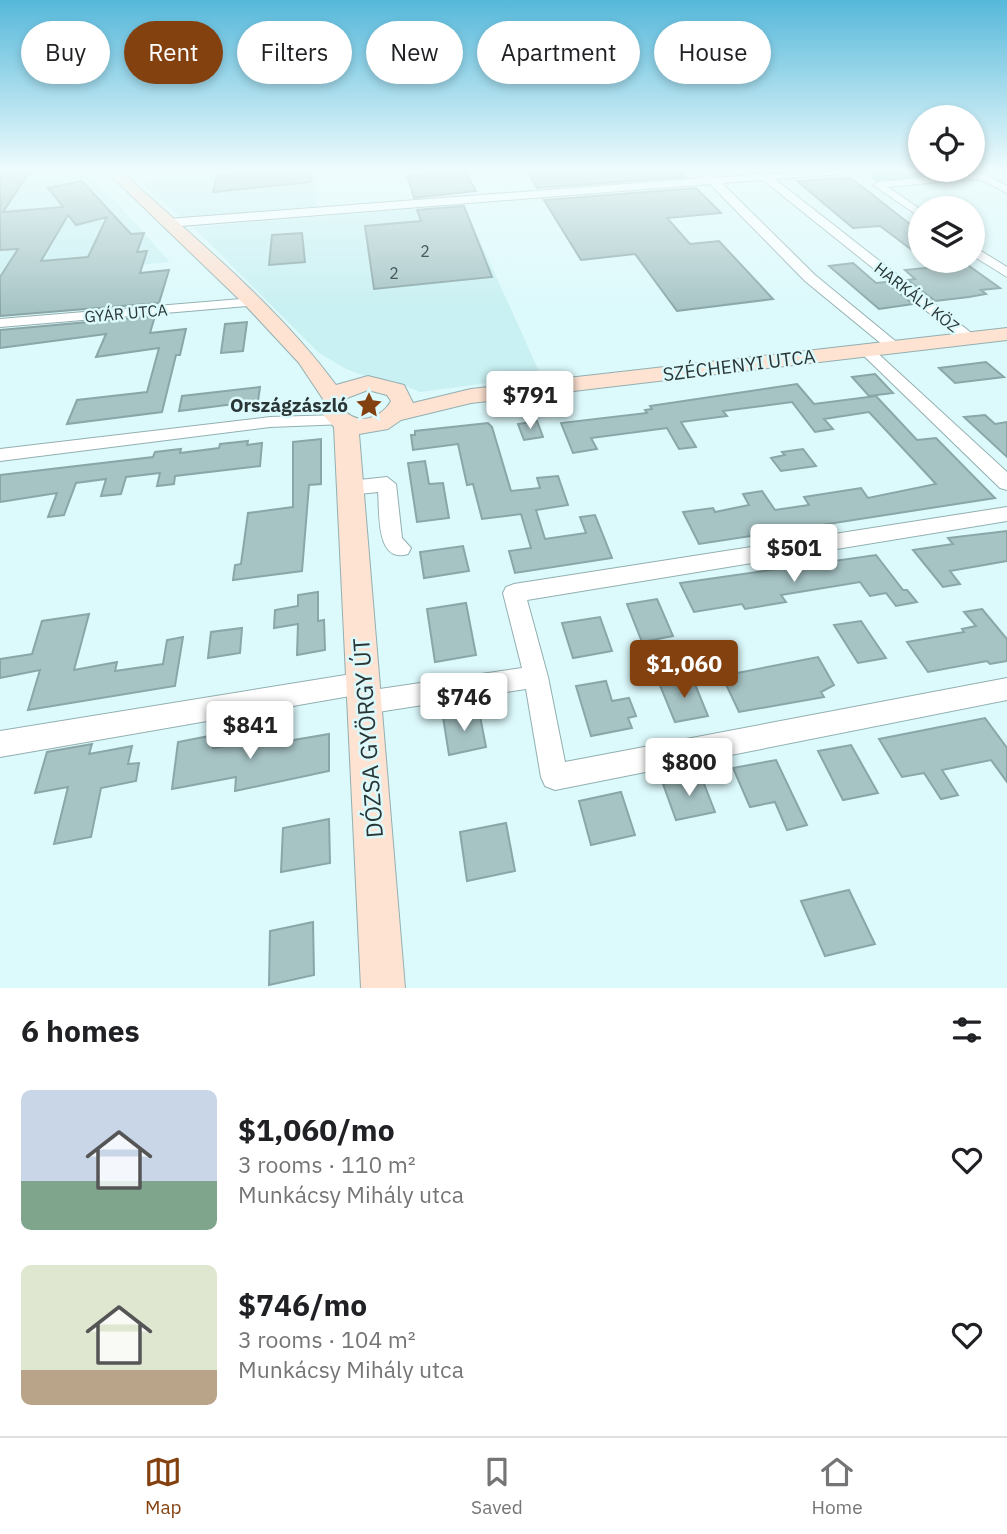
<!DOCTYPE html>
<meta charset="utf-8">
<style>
body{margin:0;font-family:"IBM Plex Sans",sans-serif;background:#f6f6f6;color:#202124;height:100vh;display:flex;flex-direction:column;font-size:26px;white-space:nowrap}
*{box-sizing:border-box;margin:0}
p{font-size:23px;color:#757577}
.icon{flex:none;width:38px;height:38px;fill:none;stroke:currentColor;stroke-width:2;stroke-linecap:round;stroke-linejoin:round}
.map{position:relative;height:988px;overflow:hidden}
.sheet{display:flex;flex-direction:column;background:#fff;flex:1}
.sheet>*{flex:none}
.hud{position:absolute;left:21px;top:21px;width:966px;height:63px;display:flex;gap:14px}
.tools{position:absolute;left:908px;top:105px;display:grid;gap:14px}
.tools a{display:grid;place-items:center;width:77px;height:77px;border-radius:50%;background:#fff;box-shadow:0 4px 10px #0003;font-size:35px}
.price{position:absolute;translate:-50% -60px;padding:0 16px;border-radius:7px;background:#fff;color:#222;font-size:23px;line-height:46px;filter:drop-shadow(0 2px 4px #0008)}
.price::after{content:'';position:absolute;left:50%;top:42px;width:21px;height:16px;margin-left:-10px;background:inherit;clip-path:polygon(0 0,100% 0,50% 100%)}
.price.on{background:#844110;color:#fff}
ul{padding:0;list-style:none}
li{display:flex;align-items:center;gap:21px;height:175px;padding:0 21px}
li span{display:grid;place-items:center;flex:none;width:196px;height:140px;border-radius:10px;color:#555}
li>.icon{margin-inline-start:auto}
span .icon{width:84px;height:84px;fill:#fffc;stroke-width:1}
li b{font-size:30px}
h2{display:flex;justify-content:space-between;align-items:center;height:84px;padding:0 21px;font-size:30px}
.tag{padding:0 24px;border-radius:32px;background:#fff;box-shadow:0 4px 10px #0003;font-size:24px;line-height:63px}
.tag.on{background:#844110;color:#fff}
.dock{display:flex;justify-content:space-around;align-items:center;height:98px;border-top:2px solid #e0e0e0;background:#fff;font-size:19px;color:#757577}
.dock a{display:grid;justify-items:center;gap:4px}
.dock .on{color:#844110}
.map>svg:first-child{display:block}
.built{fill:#c9f0f2}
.green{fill:#8ad4d8}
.building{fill:#a7c4c5;stroke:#8aa6a7;stroke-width:2;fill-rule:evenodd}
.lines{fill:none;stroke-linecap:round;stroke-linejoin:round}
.street-casing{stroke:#93afb0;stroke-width:2}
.secondary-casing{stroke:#93afb0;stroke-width:2}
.street{fill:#fff;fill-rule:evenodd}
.secondary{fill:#fee2d2;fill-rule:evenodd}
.labels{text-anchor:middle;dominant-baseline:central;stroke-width:5;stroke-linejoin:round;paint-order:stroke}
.number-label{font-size:16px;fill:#495a5a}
.far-street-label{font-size:16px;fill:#2a3636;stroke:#dcf9fb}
.street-label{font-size:19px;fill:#2a3636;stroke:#dcf9fb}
.poi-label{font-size:19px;font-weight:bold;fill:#2a3636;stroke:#dcf9fb;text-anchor:end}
.near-street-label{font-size:23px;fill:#2a3636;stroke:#dcf9fb}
</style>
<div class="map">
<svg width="1007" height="988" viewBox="0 0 1007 988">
<rect width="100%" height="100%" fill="#dcf9fb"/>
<path class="built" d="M0 171H88L170 262 0 279Z
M196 171H316V209L182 218 142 184Z
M464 205 541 376 420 392 394 381 367 377 344 368 318 352 193 227Z"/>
<path class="green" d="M862 171H977V173L878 183Z"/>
<path class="building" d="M0 171H30L3 212 63 207 48 188 82 181 131 234 144 233 137 252 147 251 140 273 169 270 159 303 0 316V277L18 249 0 250ZM68 215 76 225 107 217 88 257 41 261Z
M258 171H311V182L213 192 217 175Z
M465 171 476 191 414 198 407 175Z
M546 171H679L685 177 537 188 528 172Z
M851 178 920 232V256L880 226 853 228 797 181Z
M696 188 721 213 667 218 690 244 719 241 773 299 677 311 635 254 581 260 544 200Z
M464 206 492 277 374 289 365 226 421 221 417 210Z
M302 233 305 262 269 265 272 235Z
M926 261H962L1000 288 981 290 986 294 969 297 935 301 908 280 915 279 905 270 935 267Z
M853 263 876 283 886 282 913 304 879 309 829 266Z
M155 316 150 333 186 329 180 355H176L162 412 67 424 77 400 147 392 159 348 96 357 106 334 0 348V330Z
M247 322 243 351 221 353 225 324Z
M986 362 1004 377 955 383 939 368Z
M875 374 893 393 869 396 852 377Z
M797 384 814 404 876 396 917 440 936 438 995 498 699 544 683 512 713 508 715 512 749 505 743 494 762 491 775 510 809 505 804 497 861 488 868 498 936 484 869 412 824 419 833 429 815 432 792 402 723 411 727 416 681 422 696 447 679 449 667 428 591 438 597 449 573 453 561 423 647 413 645 410 652 409 650 406Z
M260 387 258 401 179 411 182 396Z
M985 415 995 424 1007 422V457L964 417Z
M537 421 543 437 524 440 518 424Z
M488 423 492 427 511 491 540 488 537 478 558 476 568 505 536 510 545 539 586 533 580 517 595 515 612 558 515 573 509 551 531 548 521 514 482 519 473 484 467 485 458 444 413 450 411 435H415V431Z
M321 439V484L309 485 302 571 233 580 235 565 241 564 248 513 293 507V442Z
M248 441 247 445 262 443 260 466 175 476 174 484 157 486 160 473 126 477 121 494 101 496 106 479 76 483 64 515 48 517 57 493 0 502V475L153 457 155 452 181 449 180 453 219 448 220 444Z
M803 449 816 466 781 471 771 458 785 455 782 452Z
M425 461 429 484 443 483 449 518 417 522 408 463Z
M1007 531V561L950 571 960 584 943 587 913 550 953 544 948 538Z
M463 546 469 571 424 578 420 552Z
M876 555 903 590H907L917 602 896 606 886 593 870 596 860 582 781 595 786 602 745 609 742 604 694 612 680 583Z
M318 592V621L324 620 325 650 297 655 298 624 274 628 275 610 298 606V595Z
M657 599 673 636 642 642 627 604Z
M466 603 476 655 435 662 427 609Z
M982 609 1007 639V661L990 664 987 661 928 672 907 642 964 632 962 629 976 626 964 612Z
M89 614 74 670 117 662 115 671 163 664 167 640 183 637 175 686 28 710 40 670 0 678V659L32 654 42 621Z
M600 617 612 651 573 658 562 623Z
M861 621 886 658 858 663 834 625Z
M242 628 240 653 208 658 211 632Z
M818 657 834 685 821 692 824 697 739 712 722 676Z
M692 677 708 716 675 722 659 683Z
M606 681 612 701 629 698 636 716 628 718 632 728 591 736 576 686Z
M479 711 486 747 449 755 443 717Z
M985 718 1007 748V782L991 760 942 770 958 795 941 799 924 773 902 777 879 739Z
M329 734V771L235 791 236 777 172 789 178 742 214 735 213 748 270 739V744Z
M92 744 89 754 132 746 128 764 139 763 136 781 101 788 91 837 54 844 68 787 35 793 47 752Z
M851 745 878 793 843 800 818 751Z
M776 760 794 798 807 825 787 830 775 802 750 807 733 768Z
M701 776 715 812 676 820 663 784Z
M621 792 635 835 591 845 579 801Z
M329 819 330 863 281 872 283 828Z
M506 823 515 871 467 881 460 832Z
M849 890 875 944 825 956 801 901Z
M313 922 314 975 269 985 270 931Z"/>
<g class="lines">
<defs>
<path id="street" d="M762 171 768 174 847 171 842 174 775 179 974 335V341H964L763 180 722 183 815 275 899 344V350H889L805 281 710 184 168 227 162 223 168 219 704 178 702 175 707 172 716 178 757 174Z
M970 173 987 175 1007 186V193L981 180 970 179 888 187 920 209V217L873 185 878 182Z
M973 246 1007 267V277L973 256Z
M253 298 260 302 258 305 0 327V319Z
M867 346 872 348 1007 472V490L1000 488 862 354V348Z
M339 415 345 416 348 420 345 424 270 427 0 461V449L270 417Z
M387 477 396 484 402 538 411 548 408 554C375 564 380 511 378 492L350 495 340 488 350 481Z
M1007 507V521L527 600 548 677 565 762 1007 678V700L555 790 545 786 541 777 526 689 365 714 356 711 352 703 356 695 0 757V731L364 672 373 675 376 683 373 690 522 668 503 593 506 587 514 584Z"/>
<path id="secondary" d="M106 171H121C195 239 276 304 336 385L368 376 404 385 413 403 471 389 1007 328V340L471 403 401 420 388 429 359 434 405 988H361L334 427 319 410 323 399 299 363 246 306ZM368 390 387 395 391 401C381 419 357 426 343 409L347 398Z"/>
</defs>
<use href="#street" class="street-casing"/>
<use href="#secondary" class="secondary-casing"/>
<use href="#street" class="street"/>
<use href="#secondary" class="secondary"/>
</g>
<linearGradient id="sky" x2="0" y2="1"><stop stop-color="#56b8da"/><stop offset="0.55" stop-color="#effcfd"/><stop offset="1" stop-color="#effcfd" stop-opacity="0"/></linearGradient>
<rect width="1007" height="309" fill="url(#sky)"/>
<defs>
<symbol id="sight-bare" viewBox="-9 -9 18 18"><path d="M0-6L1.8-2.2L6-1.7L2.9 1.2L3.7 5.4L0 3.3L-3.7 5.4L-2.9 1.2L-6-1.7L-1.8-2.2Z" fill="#844110" stroke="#dcf9fb" stroke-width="2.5" paint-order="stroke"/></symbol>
</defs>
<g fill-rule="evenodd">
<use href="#sight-bare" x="350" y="386" width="38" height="38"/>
</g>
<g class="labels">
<g class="number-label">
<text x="425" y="251">2</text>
<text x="394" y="273">2</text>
</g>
<g class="far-street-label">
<text transform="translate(917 297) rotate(38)">HARKÁLY KÖZ</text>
<text transform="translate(126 313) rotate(-5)">GYÁR UTCA</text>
</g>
<g class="street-label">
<text transform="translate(739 365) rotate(-7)">SZÉCHENYI UTCA</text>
</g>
<g class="poi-label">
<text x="348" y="405">Országzászló</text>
</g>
<g class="near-street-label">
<text transform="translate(367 738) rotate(-94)">DÓZSA GYÖRGY ÚT</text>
</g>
</g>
</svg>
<div class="tools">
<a><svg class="icon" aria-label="locate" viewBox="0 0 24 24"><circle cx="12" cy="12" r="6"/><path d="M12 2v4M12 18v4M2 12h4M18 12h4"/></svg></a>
<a><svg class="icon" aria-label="layers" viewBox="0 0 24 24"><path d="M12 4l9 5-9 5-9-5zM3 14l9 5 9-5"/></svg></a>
</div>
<b class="price" style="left:530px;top:431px">$791</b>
<b class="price" style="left:794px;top:584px">$501</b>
<b class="price on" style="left:684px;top:700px">$1,060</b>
<b class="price" style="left:464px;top:733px">$746</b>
<b class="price" style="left:250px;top:761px">$841</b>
<b class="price" style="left:689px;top:798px">$800</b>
<div class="hud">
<a class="tag">Buy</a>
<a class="tag on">Rent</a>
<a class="tag">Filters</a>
<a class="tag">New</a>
<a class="tag">Apartment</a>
<a class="tag">House</a>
</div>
</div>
<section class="sheet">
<h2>6 homes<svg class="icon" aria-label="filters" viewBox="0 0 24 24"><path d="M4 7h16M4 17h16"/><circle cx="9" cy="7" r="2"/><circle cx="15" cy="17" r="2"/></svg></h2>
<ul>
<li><span style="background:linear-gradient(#c9d6e8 65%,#7fa58c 0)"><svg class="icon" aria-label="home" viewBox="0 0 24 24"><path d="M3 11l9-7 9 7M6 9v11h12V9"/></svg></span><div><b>$1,060/mo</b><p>3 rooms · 110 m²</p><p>Munkácsy Mihály utca</p></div><svg class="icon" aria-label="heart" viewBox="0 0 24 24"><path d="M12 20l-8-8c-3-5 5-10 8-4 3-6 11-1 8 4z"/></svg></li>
<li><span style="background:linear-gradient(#dfe7d0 75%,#b9a48a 0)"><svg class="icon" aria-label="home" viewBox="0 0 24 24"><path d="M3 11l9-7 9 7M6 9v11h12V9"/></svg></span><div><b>$746/mo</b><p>3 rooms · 104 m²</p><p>Munkácsy Mihály utca</p></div><svg class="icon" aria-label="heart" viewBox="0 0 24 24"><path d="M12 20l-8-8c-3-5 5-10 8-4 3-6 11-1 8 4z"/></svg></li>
</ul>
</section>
<nav class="dock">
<a class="on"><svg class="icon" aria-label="map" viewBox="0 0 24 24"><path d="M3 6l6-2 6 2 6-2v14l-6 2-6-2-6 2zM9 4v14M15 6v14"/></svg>Map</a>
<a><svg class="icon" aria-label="saved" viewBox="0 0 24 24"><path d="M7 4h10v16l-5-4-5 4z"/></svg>Saved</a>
<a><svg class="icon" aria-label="home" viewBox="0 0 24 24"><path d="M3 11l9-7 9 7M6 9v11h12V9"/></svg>Home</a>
</nav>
